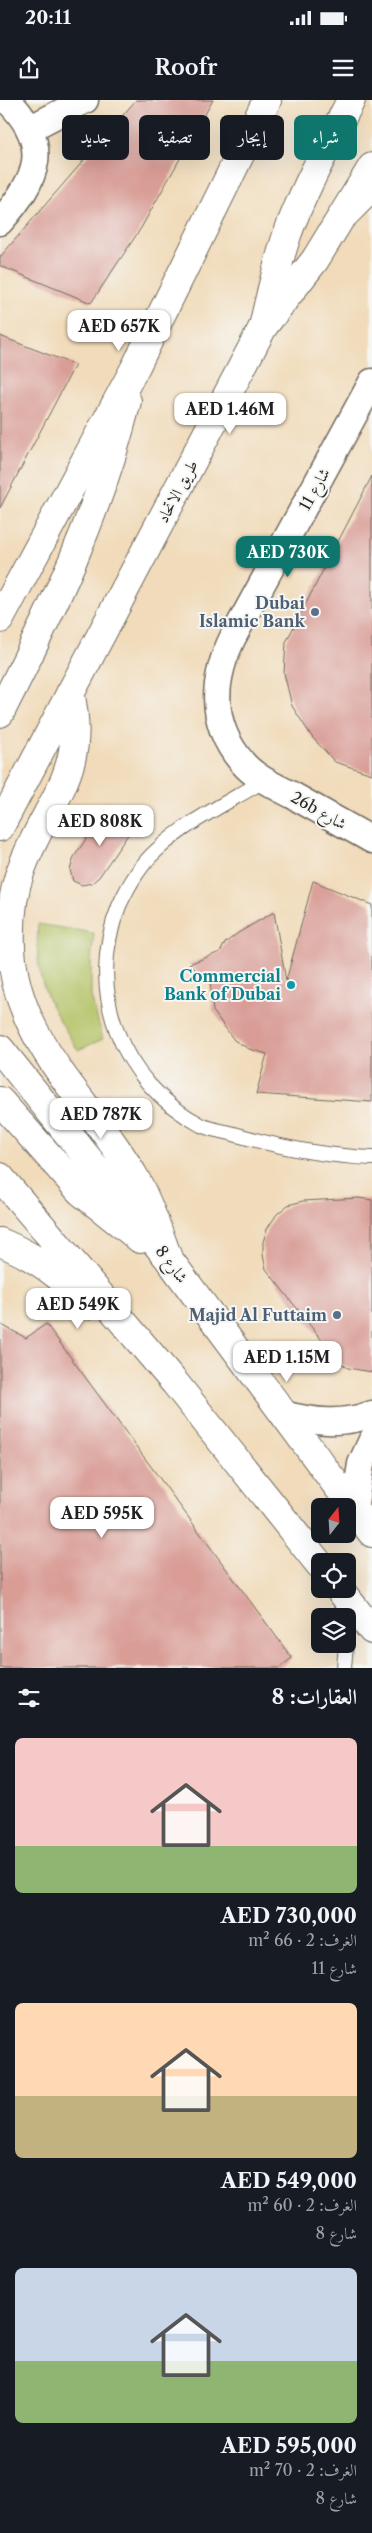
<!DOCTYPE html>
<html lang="ar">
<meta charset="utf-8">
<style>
body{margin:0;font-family:"Libre Caslon Text",Amiri,serif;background:#20242c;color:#f1f3f6;direction:rtl;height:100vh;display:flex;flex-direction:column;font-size:19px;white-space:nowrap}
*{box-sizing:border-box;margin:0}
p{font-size:16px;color:#9ea1a6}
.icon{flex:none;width:28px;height:28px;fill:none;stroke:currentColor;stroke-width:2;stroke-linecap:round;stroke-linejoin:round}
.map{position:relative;height:1568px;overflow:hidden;direction:ltr}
.panel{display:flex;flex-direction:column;background:#171b24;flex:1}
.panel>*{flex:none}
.banner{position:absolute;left:15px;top:15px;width:342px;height:45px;direction:rtl;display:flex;gap:10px}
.needle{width:32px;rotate:17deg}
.fabs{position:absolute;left:311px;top:1398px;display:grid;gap:10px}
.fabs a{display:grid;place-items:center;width:45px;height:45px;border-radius:8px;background:#171b24;box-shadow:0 5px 20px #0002;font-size:25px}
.price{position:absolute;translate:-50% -42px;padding:0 11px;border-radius:10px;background:#fff;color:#222;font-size:16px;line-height:32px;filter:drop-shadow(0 1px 2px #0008)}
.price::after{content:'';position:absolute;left:50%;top:30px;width:15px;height:11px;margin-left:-8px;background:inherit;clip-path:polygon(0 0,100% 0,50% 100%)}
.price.active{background:#0f766e;color:#fff}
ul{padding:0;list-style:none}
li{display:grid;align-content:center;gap:10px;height:265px;padding:0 15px}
li span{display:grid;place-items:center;height:155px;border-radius:8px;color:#555}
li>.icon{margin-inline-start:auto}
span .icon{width:90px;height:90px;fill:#fffc;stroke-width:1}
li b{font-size:21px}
h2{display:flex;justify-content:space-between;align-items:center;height:60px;padding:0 15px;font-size:21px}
.tag{padding:0 18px;border-radius:8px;background:#171b24;box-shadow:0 5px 20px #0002;font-size:18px;line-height:45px}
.tag.active{background:#0f766e;color:#fff}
.status{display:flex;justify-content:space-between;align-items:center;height:35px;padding:0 25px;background:#171b24;direction:ltr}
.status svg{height:14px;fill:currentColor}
header{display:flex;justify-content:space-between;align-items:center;height:65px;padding:0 15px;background:#171b24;font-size:22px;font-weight:600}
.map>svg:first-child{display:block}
.green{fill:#b4c366;stroke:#707748}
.building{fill:#d99d96}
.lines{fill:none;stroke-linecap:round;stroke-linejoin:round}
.lane-casing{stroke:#70695d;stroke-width:16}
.street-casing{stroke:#70695d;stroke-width:29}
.secondary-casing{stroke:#70695d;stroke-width:30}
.primary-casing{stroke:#70695d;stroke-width:30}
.lane{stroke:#fff;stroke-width:14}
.street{stroke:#fff;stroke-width:26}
.secondary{stroke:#fff;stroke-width:28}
.primary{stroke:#fff;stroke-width:28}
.service-dot{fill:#5c6f8a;stroke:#f6f6f2;stroke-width:2}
.culture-dot{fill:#0f9aa8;stroke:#f6f6f2;stroke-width:2}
.labels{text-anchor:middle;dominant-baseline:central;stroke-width:4;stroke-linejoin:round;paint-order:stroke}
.street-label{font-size:16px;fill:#2b2b2b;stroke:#f6f6f2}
.service-label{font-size:16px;font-weight:bold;fill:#4e5e75;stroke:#f6f6f2;text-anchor:end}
.culture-label{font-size:16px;font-weight:bold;fill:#0d838f;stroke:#f6f6f2;text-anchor:end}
</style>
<div class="status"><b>20:11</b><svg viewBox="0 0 49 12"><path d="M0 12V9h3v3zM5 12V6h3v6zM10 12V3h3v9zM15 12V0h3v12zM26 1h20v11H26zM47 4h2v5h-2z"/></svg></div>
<header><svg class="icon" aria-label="menu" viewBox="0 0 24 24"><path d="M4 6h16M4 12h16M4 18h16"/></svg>Roofr<svg class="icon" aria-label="share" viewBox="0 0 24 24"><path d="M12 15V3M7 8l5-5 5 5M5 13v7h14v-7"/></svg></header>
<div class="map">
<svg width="372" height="1568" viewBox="0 0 372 1568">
<rect width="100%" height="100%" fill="#f6f6f2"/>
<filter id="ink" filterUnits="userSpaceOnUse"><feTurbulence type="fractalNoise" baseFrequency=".02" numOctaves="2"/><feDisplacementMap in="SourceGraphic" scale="10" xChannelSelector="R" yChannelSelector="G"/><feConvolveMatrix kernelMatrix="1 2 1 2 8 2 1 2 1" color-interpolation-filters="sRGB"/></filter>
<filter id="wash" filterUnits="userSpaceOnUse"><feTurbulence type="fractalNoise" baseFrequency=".0096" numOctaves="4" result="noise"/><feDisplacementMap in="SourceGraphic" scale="20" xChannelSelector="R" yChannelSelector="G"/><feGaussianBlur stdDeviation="1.12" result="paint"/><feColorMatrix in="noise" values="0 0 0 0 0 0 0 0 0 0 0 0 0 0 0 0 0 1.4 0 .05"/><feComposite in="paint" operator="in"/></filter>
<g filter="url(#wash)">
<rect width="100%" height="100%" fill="#f1dbba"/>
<path class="green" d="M38 824 94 833 91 861V896L103 939 78 950C48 902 34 883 38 824Z"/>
<g id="blocks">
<path class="building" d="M136 0H213L141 128 91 203 0 166V157Z
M0 236 75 265 0 408Z
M372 376V674L335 662 312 637 292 606 284 573 286 542Z
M108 706 136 723 99 777 92 783 82 785 73 781 70 770 74 757Z
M313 781 372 805V1002L256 994 267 954 249 949 234 940 213 911 210 882 189 864 220 852 225 843 238 833 274 812 286 881Z
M359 1098 372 1100V1272L348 1268 338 1261 266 1169 263 1155V1142L267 1129 277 1114 288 1105 303 1101Z
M0 1224 26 1238 46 1224 292 1558 279 1568H0Z"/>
</g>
</g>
<g filter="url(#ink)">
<use href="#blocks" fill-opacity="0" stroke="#70695d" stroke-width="1"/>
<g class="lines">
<defs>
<path id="lane" d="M265 680C229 702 188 721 157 750 140 765 128 786 119 806 85 891 120 982 201 1025 211 1030 224 1031 234 1034 278 1047 326 1056 372 1058
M344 1568 346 1544"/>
<path id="street" d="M31 28 85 0
M0 122C38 79 53 45 7 0
M372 282 233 537C212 580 209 623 242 662 254 677 275 686 292 695 319 710 345 725 372 740
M283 1314C314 1322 342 1325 372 1314
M354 1409 361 1364 372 1340"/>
<path id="secondary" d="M0 519 136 266 267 0
M70 593C89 673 46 701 21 770 12 794 10 823 11 848 16 944 91 1000 135 1078 149 1103 158 1131 168 1158
M0 613C51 512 100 412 127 301
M0 727 263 227 315 160 372 67
M0 949 168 1158 372 1433
M0 1001 80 1091 140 1139
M0 1077 175 1283 320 1465
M0 1142C34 1156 64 1176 86 1205
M339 1489 372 1530"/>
<path id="primary" d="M266 2 267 0
M345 114 372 87
M263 227C270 196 277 165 287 135 304 88 329 44 351 0"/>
</defs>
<use href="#lane" class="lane-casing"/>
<use href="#street" class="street-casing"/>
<use href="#secondary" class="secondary-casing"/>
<use href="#primary" class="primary-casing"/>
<use href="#lane" class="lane"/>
<use href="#street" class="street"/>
<use href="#secondary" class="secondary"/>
<use href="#primary" class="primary"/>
</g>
</g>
<g class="service-dot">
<circle cx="315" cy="512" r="5"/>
<circle cx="337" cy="1215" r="5"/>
</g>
<circle class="culture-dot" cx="291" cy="885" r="5"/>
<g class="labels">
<g class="street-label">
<text transform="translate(314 389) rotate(-61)">شارع 11</text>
<text transform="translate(177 391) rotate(-62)">طريق الاتحاد</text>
<text transform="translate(319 710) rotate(29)">26b شارع</text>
<text transform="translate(172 1164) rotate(53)">شارع 8</text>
</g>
<g class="service-label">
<text x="305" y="503">Dubai<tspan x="305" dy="18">Islamic Bank</tspan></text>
<text x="327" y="1215">Majid Al Futtaim</text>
</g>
<g class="culture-label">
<text x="281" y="876">Commercial<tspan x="281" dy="18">Bank of Dubai</tspan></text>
</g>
</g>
</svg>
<div class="fabs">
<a><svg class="needle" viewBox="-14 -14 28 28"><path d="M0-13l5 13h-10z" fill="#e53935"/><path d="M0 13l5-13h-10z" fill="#9ea1a6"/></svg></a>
<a><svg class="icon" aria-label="locate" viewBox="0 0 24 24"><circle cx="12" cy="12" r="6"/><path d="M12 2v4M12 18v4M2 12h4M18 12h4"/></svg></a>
<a><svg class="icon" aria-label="layers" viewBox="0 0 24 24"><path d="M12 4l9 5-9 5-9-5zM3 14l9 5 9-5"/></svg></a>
</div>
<b class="price" style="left:119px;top:252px">AED 657K</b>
<b class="price" style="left:230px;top:335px">AED 1.46M</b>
<b class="price active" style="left:288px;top:478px">AED 730K</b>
<b class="price" style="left:100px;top:747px">AED 808K</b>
<b class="price" style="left:101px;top:1040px">AED 787K</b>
<b class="price" style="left:78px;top:1230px">AED 549K</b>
<b class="price" style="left:287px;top:1283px">AED 1.15M</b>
<b class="price" style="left:102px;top:1439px">AED 595K</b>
<div class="banner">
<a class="tag active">شراء</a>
<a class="tag">إيجار</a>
<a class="tag">تصفية</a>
<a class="tag">جديد</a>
</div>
</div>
<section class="panel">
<h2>العقارات: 8<svg class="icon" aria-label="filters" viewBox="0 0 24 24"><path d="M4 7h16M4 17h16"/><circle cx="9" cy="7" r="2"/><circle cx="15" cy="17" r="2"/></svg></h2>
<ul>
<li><span style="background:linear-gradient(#f6c9c9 70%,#8fb573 0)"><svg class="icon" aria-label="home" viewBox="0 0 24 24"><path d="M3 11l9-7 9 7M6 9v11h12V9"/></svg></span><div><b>AED 730,000</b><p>الغرف: 2 · 66 m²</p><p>شارع 11</p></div></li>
<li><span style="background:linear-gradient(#ffd9b3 60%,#c2b280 0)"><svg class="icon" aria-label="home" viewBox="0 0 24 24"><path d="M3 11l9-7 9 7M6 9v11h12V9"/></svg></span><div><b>AED 549,000</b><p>الغرف: 2 · 60 m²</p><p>شارع 8</p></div></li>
<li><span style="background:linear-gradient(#c9d6e8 60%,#8fb573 0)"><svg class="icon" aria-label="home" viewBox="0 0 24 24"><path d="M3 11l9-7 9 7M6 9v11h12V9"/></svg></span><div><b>AED 595,000</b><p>الغرف: 2 · 70 m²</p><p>شارع 8</p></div></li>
</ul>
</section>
